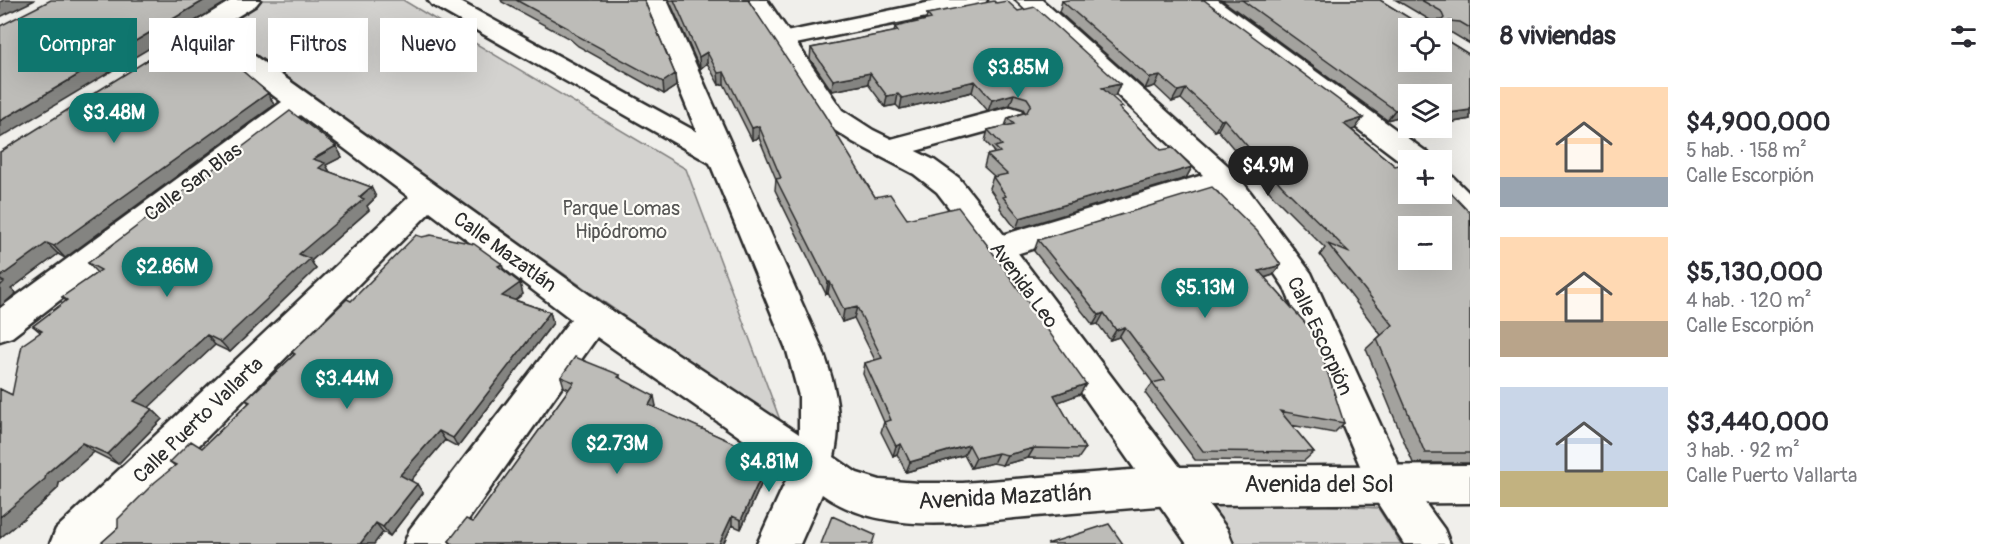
<!DOCTYPE html>
<html lang="es">
<meta charset="utf-8">
<style>
body{margin:0;font-family:Pangolin,sans-serif;background:#f7f7f7;color:#2b2b33;height:100vh;display:flex;flex-direction:column;font-size:22px;white-space:nowrap}
*{box-sizing:border-box;margin:0}
p{font-size:20px;color:#7c7c81}
.icon{flex:none;width:33px;height:33px;fill:none;stroke:currentColor;stroke-width:2;stroke-linecap:round;stroke-linejoin:round}
.map{position:relative;flex:1;overflow:hidden}
.drawer{display:flex;flex-direction:column;background:#fff;width:540px}
.drawer>*{flex:none}
.top-card{position:absolute;left:18px;top:18px;width:570px;height:54px;display:flex;gap:12px}
.buttons{position:absolute;left:1398px;top:18px;display:grid;gap:12px}
.buttons a{display:grid;place-items:center;width:54px;height:54px;border-radius:0px;background:#fff;box-shadow:0 6px 24px #0002;font-size:30px}
.price{position:absolute;translate:-50% -51px;padding:0 14px;border-radius:21px;background:#0f766e;color:#fff;font-size:20px;line-height:39px;filter:drop-shadow(0 2px 3px #0008)}
.price::after{content:'';position:absolute;left:50%;top:36px;width:18px;height:14px;margin-left:-9px;background:inherit;clip-path:polygon(0 0,100% 0,50% 100%)}
.price.selected{background:#222;color:#fff}
ul{padding:0;list-style:none}
li{display:flex;align-items:center;gap:18px;height:150px;padding:0 30px}
li span{display:grid;place-items:center;flex:none;width:168px;height:120px;border-radius:0px;color:#555}
li>.icon{margin-inline-start:auto}
span .icon{width:72px;height:72px;fill:#fffc;stroke-width:1}
li b{font-size:26px}
h2{display:flex;justify-content:space-between;align-items:center;height:72px;padding:0 30px;font-size:26px}
.tag{padding:0 21px;border-radius:0px;background:#fff;box-shadow:0 6px 24px #0002;font-size:21px;line-height:54px}
.tag.selected{background:#0f766e;color:#fff}
main{display:flex;flex:1;min-height:0}
.map>svg:first-child{display:block}
.green{fill:#d3d2cf;stroke:#7f7e7d;stroke-width:1.5}
.lines{fill:none;stroke-linecap:round;stroke-linejoin:round}
.street-casing{stroke:#2b2b2b;stroke-width:5}
.secondary-casing{stroke:#2b2b2b;stroke-width:5}
.street{fill:#fdfcf7;fill-rule:evenodd}
.secondary{fill:#fdfcf7;fill-rule:evenodd}
.wall{fill:#a3a29e;stroke:#2b2b2b;stroke-width:1.5}
.shaded-wall{fill:#848481;stroke:#2b2b2b;stroke-width:1.5}
.building{fill:#bdbcb8;stroke:#2b2b2b;stroke-width:1.5;fill-rule:evenodd}
.labels{text-anchor:middle;dominant-baseline:central;stroke-width:4.5;stroke-linejoin:round;paint-order:stroke}
.street-label{font-size:20px;fill:#2b2b2b;stroke:#fdfcf7}
.park-label{font-size:20px;fill:#555554;stroke:#fdfcf7}
.near-street-label{font-size:24px;fill:#2b2b2b;stroke:#fdfcf7}
</style>
<main>
<div class="map">
<svg width="1470" height="544" viewBox="0 0 1470 544">
<rect width="100%" height="100%" fill="#f0efeb"/>
<filter id="ink" filterUnits="userSpaceOnUse"><feTurbulence type="fractalNoise" baseFrequency=".0167" numOctaves="2"/><feDisplacementMap in="SourceGraphic" scale="12" xChannelSelector="R" yChannelSelector="G"/><feConvolveMatrix kernelMatrix="1 2 1 2 8 2 1 2 1" color-interpolation-filters="sRGB"/></filter>
<g filter="url(#ink)">
<path class="green" d="M262 0H403L686 169 783 428 216 29Z
M1188 498 1378 508 1401 544H1223Z"/>
<g class="lines">
<defs>
<path id="street" d="M232 0H260L256 5 217 29 605 306 799 434V396L787 351 710 163 432 5 428 0H457L697 132 643 0H667L823 351C836 387 843 419 834 457L857 473 880 480 918 483H963L1169 467 1183 473 1189 486 1183 499 1169 505C1125 509 1081 512 1036 516 968 522 882 537 822 494L800 544H757L790 472 597 337 451 544H404L410 529 571 319 430 212 101 544H50L56 529 409 197 300 115 12 337 0 341V308L282 102 200 40 185 46 176 44 173 39 176 34Z
M941 0H987L983 5 975 7 781 47 772 45 769 40 772 35 781 33Z
M1016 0H1042L1235 172 1311 273 1401 470 1444 529 1450 544H1404L1373 496 1284 287 1218 191 997 260 986 256 981 248 986 240 1203 175Z
M1191 0H1218L1428 153 1432 160H1408V167L1195 5Z
M1011 107 1021 110 1025 116 1021 122 890 158 880 156 876 149 880 142Z
M1442 174 1453 177 1470 194V224L1459 221 1434 194H1442Z"/>
<path id="secondary" d="M743 0H767L842 110 873 130 934 160 959 178 1008 240 1180 467 1470 465V503L1209 505 1227 529 1233 544H1187L986 256 937 192 914 174 853 142 822 122Z"/>
</defs>
<use href="#street" class="street-casing"/>
<use href="#secondary" class="secondary-casing"/>
<use href="#street" class="street"/>
<use href="#secondary" class="secondary"/>
</g>
<path class="wall" d="M501 0H644L675 74 676 86 664 94 578 46 570 39 502 2Z
M669 0H748L875 197 907 219 1080 394 1058 402 1085 449 1078 459 1028 458 1002 465 993 463 971 468 964 455 906 472 897 454 893 456 881 432 884 422 863 374 865 363 875 360 854 318 842 322 828 293 826 294 775 190 776 179 759 138 752 140 724 84 719 85 707 63 700 69Z
M1222 0H1380L1414 21 1430 20 1396 0H1470V44L1452 33H1449V42L1470 55V119L1442 124V94H1408V118L1405 115 1387 120Z
M1062 1 1355 129 1352 130 1395 166 1470 213V463H1413L1366 349 1381 335 1320 255 1325 248 1274 197 1218 130 1215 131 1181 99 1172 102 1155 86 1145 89 1059 12Z
M996 3 1018 11 1120 84 1115 96H1111L1121 110 1161 150 1192 167 1186 178 1016 229 1000 208 1001 205 989 188 993 177 994 176 984 167 987 155 993 154 994 151 985 141 988 130 1005 126 1008 118 1025 112 1023 109 1010 105 988 111 972 92 900 109 896 105 885 107 868 84 832 91 810 59 811 48 894 32 895 27 926 20 927 14Z
M268 93 274 105 65 258 58 254 11 289 16 293 0 307V152Z
M336 146 342 157 326 165 330 172 371 187 376 197 367 206 369 210 311 261 316 269 230 352 215 345 148 407 152 409 162 419 118 464 94 452 59 483 58 488 40 505 0 538V389L12 395 40 332 33 326 66 301 62 297 97 273 88 263Z
M1038 240 1281 265 1273 275 1264 278 1344 423 1334 433 1291 425 1314 452 1304 461 1195 460 1145 393 1153 383 1119 337 1110 340 1098 324 1093 325 1034 251Z
M504 271 523 294 515 300 550 312 553 323 458 447 445 440 411 480 423 493 390 536 383 532 374 544H100L118 528 175 466 170 462 202 448 249 403 246 400 294 355 292 352 351 301Z
M620 375V378L656 406 655 408 769 459 768 469 741 529 732 525 723 544H451L449 541 473 522 569 389 564 387 561 377Z"/>
<path class="shaded-wall" d="M4 0H35L0 17V2Z
M205 0H230L0 138V121Z
M707 52V63L700 69 699 57Z
M724 72V84L719 85 718 73Z
M870 73 868 84 832 91 833 80Z
M675 74 676 86 664 94 663 82Z
M1160 76 1155 86 1145 89 1150 78Z
M975 81 972 92 900 109 902 98Z
M1120 84 1115 96 1097 99 1102 88Z
M1186 89 1181 99 1172 102 1178 91Z
M268 93 274 105 65 258 54 246Z
M898 94 896 105 885 107 887 96Z
M1014 94 1010 105 988 111 992 100Z
M1408 106V111L1405 115 1387 120 1395 110Z
M1470 110V119L1442 124V114Z
M1363 118 1355 129 1336 135 1344 124Z
M1224 119 1218 130 1215 131 1221 120Z
M759 126V138L752 140V128Z
M336 146 342 157 326 165 331 174 324 179 313 159Z
M1192 167 1186 178 1016 229 1020 218Z
M371 187 376 197 367 206 369 210 311 261 316 269 230 352 221 342 299 254Z
M47 243 58 254 11 289 16 293 0 307V277Z
M502 264 505 275 498 266Z
M1281 265 1273 275 1251 282 1259 271Z
M828 282H830L828 293 826 294Z
M520 283 523 294 506 307 502 296Z
M857 307 854 318 842 322 844 310Z
M550 312 553 323 458 447 453 438Z
M1104 313 1098 324 1093 325 1099 315Z
M1125 327 1119 337 1110 340 1116 330Z
M207 335 215 345 145 411 134 401Z
M1086 384 1080 394 1048 406 1054 395Z
M654 396 656 406 650 416 649 405Z
M152 409 162 419 118 464 107 454Z
M439 431 445 440 407 485 400 475Z
M82 443 94 452 59 483 58 488 40 505 0 538V517L46 474Z
M901 444 897 454 893 456 896 446Z
M969 445 964 455 906 472 910 462Z
M1034 448 1028 458 1002 465 1007 455Z
M998 453 993 463 971 468 976 458Z
M769 459 768 469 741 529V520Z
M417 484 423 493 390 536 383 527Z
M732 516V525L723 544H719Z
M376 523 383 532 374 544H360Z"/>
<path class="building" d="M51 0H205L0 121V26Z
M516 0H644L675 74 663 82 576 35 568 28Z
M674 0H748L824 114 875 197 890 194 907 219 958 207 988 246 1086 384 1054 395 1085 449 1034 448 1007 455 998 453 976 458 969 445 910 462 901 444 896 446 884 422 891 420 865 363 882 358 857 307 844 310 830 282H828L776 179 781 178 759 126 752 128 724 72 718 73 707 52 699 57Z
M1068 0H1204L1363 118 1344 124 1395 166 1408 163V194H1442V186L1449 191 1470 213V453H1425L1377 339 1393 325 1328 244 1350 253 1282 186 1224 119 1221 120 1186 89 1178 91 1160 76 1150 78 1062 1ZM1408 226H1442V260H1408Z
M1242 0H1380L1414 21 1442 20 1444 18 1441 11 1421 0H1470V28L1460 22 1449 21V42L1470 55V110L1442 114V94H1408V106L1395 110ZM1408 28H1442V62H1408Z
M994 1 996 3 1007 1 1018 11 1035 7 1120 84 1102 88 1123 107 1119 108 1161 150 1173 148 1192 167 1020 218 1003 197 1006 196 993 177 1007 174 987 155 1000 152 995 147 1002 145 988 130 1014 124 1008 118 1027 112 1031 104 1027 98 1014 94 992 100 975 81 902 98 898 94 887 96 870 73 833 80 811 48 898 31 895 27 931 19 927 14Z
M191 33 215 51 222 53 268 93 54 246 47 243 0 277V152Z
M290 111 336 146 313 159 325 163 319 168 371 187 359 197 364 199 299 254 310 259 221 342 207 335 134 401 152 409 107 454 82 443 46 474 45 479 0 517V389L12 395 22 345 42 331 33 326 67 300 62 297 101 270 88 263Z
M1212 187 1257 231 1281 265 1259 271 1315 334 1344 423 1280 411 1314 452 1203 451 1152 383 1165 380 1125 327 1116 330 1104 313 1099 315 1038 240Z
M416 235 422 237 431 235 474 244 502 264 498 266 520 283 502 296 550 312 453 438 439 431 400 475 417 484 383 527 376 523 360 544H100L118 528V519L155 482 176 465 170 462 191 441 202 448 250 402 246 400 295 354 292 352 347 299 351 301Z
M0 280 4 282 0 286Z
M575 357 620 375 618 377 654 396 649 405 769 459 741 520 732 516 719 544H453L449 541 466 519 473 522 574 382 561 377Z
M832 516 875 535 872 544H821Z
M1109 524 1123 544H1047Z"/>
</g>
<g class="labels">
<g class="street-label">
<text transform="translate(193 182) rotate(-37)">Calle San Blas</text>
<text transform="translate(505 252) rotate(36)">Calle Mazatlán</text>
<text transform="translate(1024 285) rotate(54)">Avenida Leo</text>
<text transform="translate(1320 336) rotate(65)">Calle Escorpión</text>
<text transform="translate(198 420) rotate(-44)">Calle Puerto Vallarta</text>
</g>
<g class="park-label">
<text x="621" y="208">Parque Lomas<tspan x="621" dy="23">Hipódromo</tspan></text>
</g>
<g class="near-street-label">
<text x="1319" y="484">Avenida del Sol</text>
<text transform="translate(1005 497) rotate(-3)">Avenida Mazatlán</text>
</g>
</g>
</svg>
<div class="buttons">
<a><svg class="icon" aria-label="locate" viewBox="0 0 24 24"><circle cx="12" cy="12" r="6"/><path d="M12 2v4M12 18v4M2 12h4M18 12h4"/></svg></a>
<a><svg class="icon" aria-label="layers" viewBox="0 0 24 24"><path d="M12 4l9 5-9 5-9-5zM3 14l9 5 9-5"/></svg></a>
<a>+</a>
<a>−</a>
</div>
<b class="price" style="left:1018px;top:99px">$3.85M</b>
<b class="price" style="left:114px;top:144px">$3.48M</b>
<b class="price selected" style="left:1268px;top:197px">$4.9M</b>
<b class="price" style="left:167px;top:298px">$2.86M</b>
<b class="price" style="left:1205px;top:319px">$5.13M</b>
<b class="price" style="left:347px;top:410px">$3.44M</b>
<b class="price" style="left:617px;top:475px">$2.73M</b>
<b class="price" style="left:769px;top:493px">$4.81M</b>
<div class="top-card">
<a class="tag selected">Comprar</a>
<a class="tag">Alquilar</a>
<a class="tag">Filtros</a>
<a class="tag">Nuevo</a>
</div>
</div>
<section class="drawer">
<h2>8 viviendas<svg class="icon" aria-label="filters" viewBox="0 0 24 24"><path d="M4 7h16M4 17h16"/><circle cx="9" cy="7" r="2"/><circle cx="15" cy="17" r="2"/></svg></h2>
<ul>
<li><span style="background:linear-gradient(#ffd9b3 75%,#9aa5b1 0)"><svg class="icon" aria-label="home" viewBox="0 0 24 24"><path d="M3 11l9-7 9 7M6 9v11h12V9"/></svg></span><div><b>$4,900,000</b><p>5 hab. · 158 m²</p><p>Calle Escorpión</p></div></li>
<li><span style="background:linear-gradient(#ffd9b3 70%,#b9a48a 0)"><svg class="icon" aria-label="home" viewBox="0 0 24 24"><path d="M3 11l9-7 9 7M6 9v11h12V9"/></svg></span><div><b>$5,130,000</b><p>4 hab. · 120 m²</p><p>Calle Escorpión</p></div></li>
<li><span style="background:linear-gradient(#c9d6e8 70%,#c2b280 0)"><svg class="icon" aria-label="home" viewBox="0 0 24 24"><path d="M3 11l9-7 9 7M6 9v11h12V9"/></svg></span><div><b>$3,440,000</b><p>3 hab. · 92 m²</p><p>Calle Puerto Vallarta</p></div></li>
</ul>
</section>
</main>
